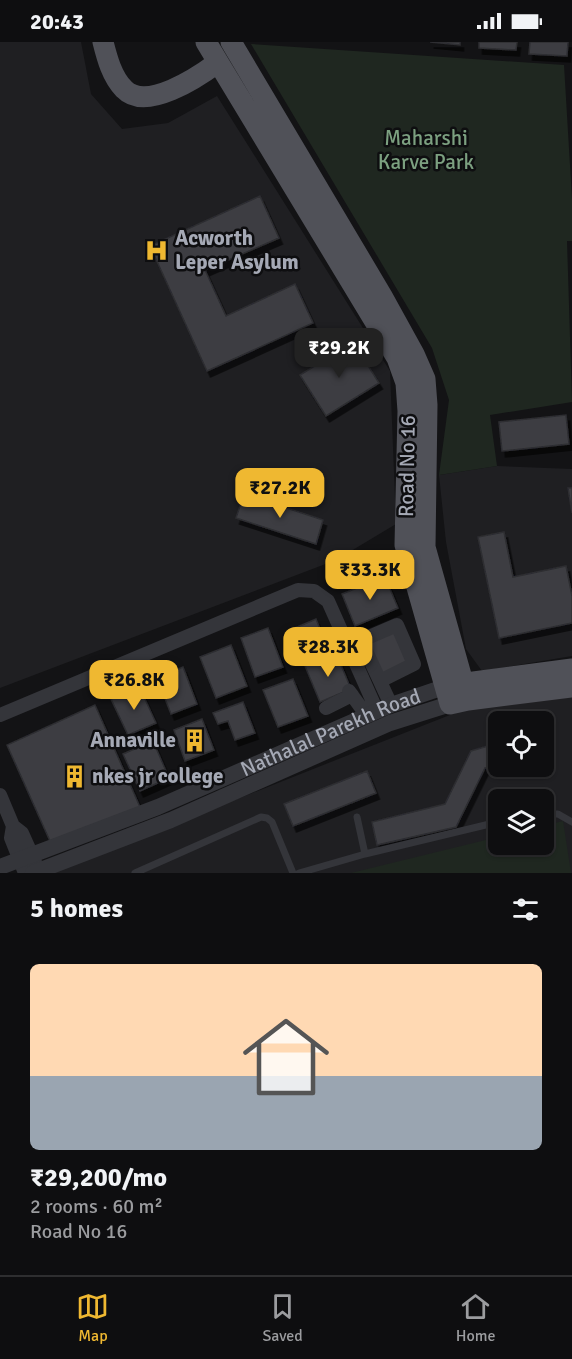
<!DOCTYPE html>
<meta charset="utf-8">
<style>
body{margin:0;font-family:Signika,sans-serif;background:#1c1c1e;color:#f1f3f6;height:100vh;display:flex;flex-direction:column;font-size:22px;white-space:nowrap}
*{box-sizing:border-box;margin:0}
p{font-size:20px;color:#9b9c9f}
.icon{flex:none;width:33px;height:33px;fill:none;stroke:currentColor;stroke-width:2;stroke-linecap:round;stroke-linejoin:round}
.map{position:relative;height:831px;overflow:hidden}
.side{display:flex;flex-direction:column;background:#0e0e10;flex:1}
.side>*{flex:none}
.buttons{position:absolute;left:488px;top:669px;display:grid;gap:12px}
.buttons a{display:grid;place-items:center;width:66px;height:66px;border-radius:9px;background:#0e0e10;box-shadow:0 2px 4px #0004,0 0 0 2px #2e2e30;font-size:30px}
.price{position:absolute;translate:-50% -51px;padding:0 14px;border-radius:12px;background:#efb831;color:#111;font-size:20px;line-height:39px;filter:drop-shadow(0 2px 3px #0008)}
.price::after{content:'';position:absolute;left:50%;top:36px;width:18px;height:14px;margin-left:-9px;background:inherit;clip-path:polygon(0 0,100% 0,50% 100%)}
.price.selected{background:#222;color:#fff}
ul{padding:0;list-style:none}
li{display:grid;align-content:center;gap:12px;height:318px;padding:0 30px}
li+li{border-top:2px solid #2e2e30}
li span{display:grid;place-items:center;height:186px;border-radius:9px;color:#555}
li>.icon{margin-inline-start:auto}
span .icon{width:108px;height:108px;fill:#fffc;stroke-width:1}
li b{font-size:26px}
h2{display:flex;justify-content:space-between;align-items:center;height:72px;padding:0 30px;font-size:26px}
.status{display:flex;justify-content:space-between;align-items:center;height:42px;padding:0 30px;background:#0e0e10;direction:ltr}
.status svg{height:16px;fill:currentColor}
.dock{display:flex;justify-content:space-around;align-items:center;height:84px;border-top:2px solid #2e2e30;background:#0e0e10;font-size:16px;color:#9b9c9f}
.dock a{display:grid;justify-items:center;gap:3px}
.dock .selected{color:#efb831}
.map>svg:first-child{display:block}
.built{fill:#1f1f22;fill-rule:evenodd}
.green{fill:#1f2720}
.building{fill:#3d3e42;stroke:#2d2d31;stroke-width:1.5;filter:url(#shadow)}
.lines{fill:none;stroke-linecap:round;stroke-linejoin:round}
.service{stroke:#34353a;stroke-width:7}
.minor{stroke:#34353a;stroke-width:14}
.tertiary{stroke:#34353a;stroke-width:16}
.primary{stroke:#505158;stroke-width:21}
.labels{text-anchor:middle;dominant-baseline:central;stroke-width:5;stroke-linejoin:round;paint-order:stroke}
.park-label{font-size:21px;fill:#7ca080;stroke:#0e0e10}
.poi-label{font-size:21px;font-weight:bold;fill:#a5a9b5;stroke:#0e0e10;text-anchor:start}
.street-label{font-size:21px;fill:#a5a9b5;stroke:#0e0e10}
</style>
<div class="status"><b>20:43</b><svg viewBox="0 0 49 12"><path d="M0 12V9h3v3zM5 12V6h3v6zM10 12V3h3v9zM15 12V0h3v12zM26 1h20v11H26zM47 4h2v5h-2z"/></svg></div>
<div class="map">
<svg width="572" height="831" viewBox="0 0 572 831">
<defs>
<filter id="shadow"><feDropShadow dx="3.5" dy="6" stdDeviation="0" flood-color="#0009"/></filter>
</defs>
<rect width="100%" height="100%" fill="#131315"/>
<path class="built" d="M0 0H81L91 52 122 87 168 81 217 54 390 329 396 482 336 518 0 646Z
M497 424 572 427V614L482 629 466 607 446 500 439 433Z
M572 651V831H50L465 667ZM498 680H543V724H498ZM498 758H543V802H498Z"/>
<path class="green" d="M251 2 564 23 572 157V199H567L572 360 490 373 497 424 439 433 449 358 432 306Z
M563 779 571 831H351L498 795V802H543V784Z"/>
<path class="building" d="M430 0H460V3Z
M479 0H517L516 8 479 6Z
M530 0H568L567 14 529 12Z
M260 154 279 196 205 228 226 274 295 242 313 281 207 329 150 204Z
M353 300 379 341 326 374 300 333Z
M566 373 569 402 502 409 499 380Z
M568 446H572V471Z
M244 452 323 478 316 502 236 476Z
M504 490 513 535 566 524 572 554V581L499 596 478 495Z
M385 535 398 566 355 584 342 552Z
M316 577 326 602 299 613 288 589Z
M268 586 283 625 255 635 241 596Z
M397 586 412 619 380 634 365 600Z
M231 603 247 644 216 656 200 615Z
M336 611 351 647 320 660 305 624Z
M183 625 197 662 171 672 157 636Z
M293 637 308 674 278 685 263 648Z
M139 644 156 681 128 693 111 657Z
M243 660 255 691 235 698 228 679 218 682 213 671Z
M95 663 140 765 50 799 7 703Z
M202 677 214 708 185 719 174 688Z
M153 699 169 736 140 749 123 712Z
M498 701V723L485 726 456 785 377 803 372 780 445 762 471 709Z
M367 729 376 751 293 784 284 762Z"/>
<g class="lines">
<path class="service" d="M543 772H558L572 780
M357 775 365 812
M135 831 261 775 267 776 272 780 293 831
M299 831 365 812 498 780"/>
<path class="minor" d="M380 639 414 622 397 583 362 598V601C372 621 381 642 391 663
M349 649 367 674
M326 666 352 653
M0 673 298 548 314 549 328 559 377 669
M0 753 13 784 11 796 25 831
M13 784 22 791 35 820"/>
<g class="tertiary">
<path id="s1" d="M0 825 158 765 391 663 444 645"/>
<path d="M33 831 171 778 390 681 450 662"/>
</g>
<path class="primary" d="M103 0C107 16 112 35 124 47 146 70 198 35 217 21
M206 0 397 316 406 341 408 369 405 503 450 662 468 658 572 645
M231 0 382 254 414 312 425 337 427 363 425 505 468 658
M451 643 572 627"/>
</g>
<defs>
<symbol id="hospital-bare" viewBox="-9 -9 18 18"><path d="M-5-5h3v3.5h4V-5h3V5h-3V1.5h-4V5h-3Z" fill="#efb831" stroke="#0e0e10" stroke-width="2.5" paint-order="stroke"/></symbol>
<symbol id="building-bare" viewBox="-9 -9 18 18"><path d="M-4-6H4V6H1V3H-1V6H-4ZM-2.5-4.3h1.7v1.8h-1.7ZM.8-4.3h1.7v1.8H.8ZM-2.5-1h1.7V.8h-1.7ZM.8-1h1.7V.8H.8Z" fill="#efb831" stroke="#0e0e10" stroke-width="2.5" paint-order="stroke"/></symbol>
</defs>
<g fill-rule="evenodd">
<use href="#hospital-bare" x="140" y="192" width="33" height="33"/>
<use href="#building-bare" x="178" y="682" width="33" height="33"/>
<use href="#building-bare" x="58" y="718" width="33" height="33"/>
</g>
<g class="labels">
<g class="park-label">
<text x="426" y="96">Maharshi<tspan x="426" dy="24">Karve Park</tspan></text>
</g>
<g class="poi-label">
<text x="175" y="196">Acworth<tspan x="175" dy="24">Leper Asylum</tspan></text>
<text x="176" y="698" text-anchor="end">Annaville</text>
<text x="92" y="734">nkes jr college</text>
</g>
<g class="street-label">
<text transform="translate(407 424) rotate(-89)">Road No 16</text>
<text stroke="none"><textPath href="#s1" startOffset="357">Nathalal Parekh Road</textPath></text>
</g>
</g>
</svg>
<div class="buttons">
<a><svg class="icon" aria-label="locate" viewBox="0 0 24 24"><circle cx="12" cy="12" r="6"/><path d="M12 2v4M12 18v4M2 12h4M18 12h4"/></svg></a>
<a><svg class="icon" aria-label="layers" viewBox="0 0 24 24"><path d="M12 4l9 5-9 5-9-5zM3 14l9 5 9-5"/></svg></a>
</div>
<b class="price selected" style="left:339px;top:337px">₹29.2K</b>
<b class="price" style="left:280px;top:477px">₹27.2K</b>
<b class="price" style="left:370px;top:559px">₹33.3K</b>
<b class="price" style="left:328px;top:636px">₹28.3K</b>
<b class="price" style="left:134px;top:669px">₹26.8K</b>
</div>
<section class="side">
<h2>5 homes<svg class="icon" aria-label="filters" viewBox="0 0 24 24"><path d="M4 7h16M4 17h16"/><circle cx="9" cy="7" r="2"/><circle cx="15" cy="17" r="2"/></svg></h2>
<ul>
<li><span style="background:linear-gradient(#ffd9b3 60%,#9aa5b1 0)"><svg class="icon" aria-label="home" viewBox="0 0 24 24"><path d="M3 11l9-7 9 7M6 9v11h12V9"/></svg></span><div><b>₹29,200/mo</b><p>2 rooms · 60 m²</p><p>Road No 16</p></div></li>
</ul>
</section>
<nav class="dock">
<a class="selected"><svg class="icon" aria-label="map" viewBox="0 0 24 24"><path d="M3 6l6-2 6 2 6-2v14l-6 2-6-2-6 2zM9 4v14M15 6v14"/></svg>Map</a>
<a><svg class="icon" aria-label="saved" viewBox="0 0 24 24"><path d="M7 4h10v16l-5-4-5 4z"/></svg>Saved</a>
<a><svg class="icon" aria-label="home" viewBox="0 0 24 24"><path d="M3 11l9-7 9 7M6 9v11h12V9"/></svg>Home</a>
</nav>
